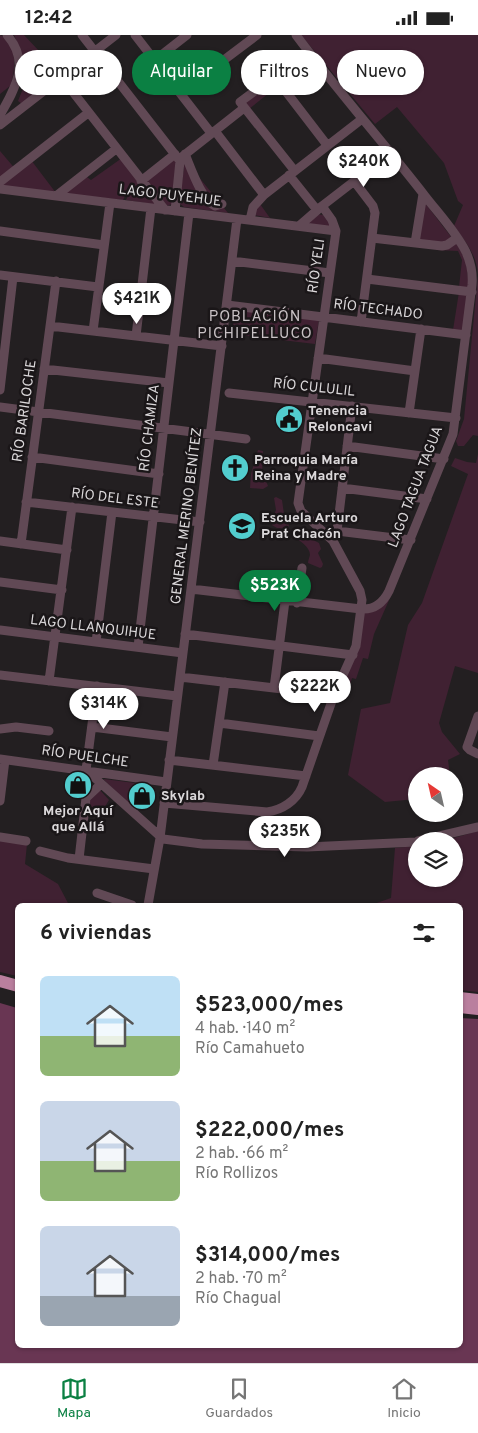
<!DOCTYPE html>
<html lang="es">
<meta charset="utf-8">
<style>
body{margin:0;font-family:Overpass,sans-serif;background:#f6f6f6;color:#222;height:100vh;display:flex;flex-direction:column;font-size:19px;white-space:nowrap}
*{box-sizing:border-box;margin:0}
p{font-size:16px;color:#767676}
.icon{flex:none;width:28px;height:28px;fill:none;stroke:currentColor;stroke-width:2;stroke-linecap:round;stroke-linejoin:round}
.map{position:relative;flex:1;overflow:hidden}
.drawer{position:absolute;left:15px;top:868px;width:448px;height:445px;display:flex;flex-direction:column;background:#fff;border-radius:8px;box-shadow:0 1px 4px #0004}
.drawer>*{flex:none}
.hud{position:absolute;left:15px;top:15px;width:449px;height:45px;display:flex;gap:10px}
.needle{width:32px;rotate:326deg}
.fabs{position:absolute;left:408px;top:732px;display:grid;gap:10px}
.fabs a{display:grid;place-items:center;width:55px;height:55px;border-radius:50%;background:#fff;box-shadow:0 1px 4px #0004;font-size:25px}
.price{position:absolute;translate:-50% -42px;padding:0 11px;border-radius:18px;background:#fff;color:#222;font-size:16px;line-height:32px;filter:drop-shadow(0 1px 2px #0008)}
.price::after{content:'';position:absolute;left:50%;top:30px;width:15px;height:11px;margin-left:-8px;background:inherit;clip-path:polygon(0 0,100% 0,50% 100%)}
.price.active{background:#0b8043;color:#fff}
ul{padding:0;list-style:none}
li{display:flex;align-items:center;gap:15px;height:125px;padding:0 25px}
li span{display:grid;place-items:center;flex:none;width:140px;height:100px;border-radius:8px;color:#555}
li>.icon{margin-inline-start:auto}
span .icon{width:60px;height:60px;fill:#fffc;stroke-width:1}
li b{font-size:21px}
h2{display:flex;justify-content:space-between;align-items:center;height:60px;padding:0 25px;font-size:21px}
.pill{padding:0 18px;border-radius:22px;background:#fff;box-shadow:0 1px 4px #0004;font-size:18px;line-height:45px}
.pill.active{background:#0b8043;color:#fff}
.status{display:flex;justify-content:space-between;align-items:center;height:35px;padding:0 25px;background:#fff;direction:ltr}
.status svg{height:14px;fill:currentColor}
.tab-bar{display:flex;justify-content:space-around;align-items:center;height:70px;border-top:1px solid #e0e0e0;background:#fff;font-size:14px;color:#767676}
.tab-bar a{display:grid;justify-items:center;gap:2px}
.tab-bar .active{color:#0b8043}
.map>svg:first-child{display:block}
.green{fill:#402132}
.water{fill:#693653}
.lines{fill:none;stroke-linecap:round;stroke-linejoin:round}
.minor{stroke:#614955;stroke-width:9}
.highway{stroke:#ba7f9e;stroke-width:12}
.labels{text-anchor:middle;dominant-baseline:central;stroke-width:5;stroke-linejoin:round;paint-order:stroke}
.street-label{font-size:14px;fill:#dbd8da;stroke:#1a1618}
.poi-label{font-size:14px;font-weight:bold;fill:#dbd8da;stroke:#1a1618;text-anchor:start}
.neighbourhood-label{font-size:15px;letter-spacing:1px;fill:#c9c2c5;stroke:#1a1618}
</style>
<div class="status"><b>12:42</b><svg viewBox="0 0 49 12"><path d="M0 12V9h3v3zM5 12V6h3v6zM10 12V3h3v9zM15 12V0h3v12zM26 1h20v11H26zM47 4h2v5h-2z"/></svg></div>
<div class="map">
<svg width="478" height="1328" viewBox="0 0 478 1328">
<rect width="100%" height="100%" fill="#231f21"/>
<path class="green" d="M0 0C18 6 16 37 10 51L0 59Z
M14 0H24L56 34 52 37 44 34 42 37 36 36 51 47 22 69 18 66 24 51 23 22Z
M301 0H478V401L473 400 464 411H458L456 406 464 384 478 240C477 220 465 206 454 191L463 170 458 166 444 128 397 72 375 89Z
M304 23 311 26 281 49 277 40Z
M272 45 279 50 249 74 247 72 245 65Z
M0 116 17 136 31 125 56 158 0 152Z
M122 123 140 148 126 159 123 165 66 159 64 157 84 140 91 145Z
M171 124 177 125 172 169 167 171 146 145Z
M185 125 228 178 184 172 179 168Z
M143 149 157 170 126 165 128 161Z
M425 168 452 203 447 208 419 206Z
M260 169 270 183 254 180V176Z
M317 179 323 180 330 189V192L308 190 309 186Z
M455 206 466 225 469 252H459L462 225 458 216 436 215V212Z
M459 257 467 258 464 296 453 295Z
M230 274 319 285 315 309 232 299 234 280 229 276Z
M258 415 263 416 262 438 267 442 266 446 268 451 263 454 250 453 251 439Z
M478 419V638L455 631 439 688 442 697 460 719 448 725 450 741H416V764L385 767 348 740 361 674 390 668 408 590 422 568 468 439 451 431 455 423 467 427 476 428Z
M276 462 282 465 284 479 289 489 288 494 277 493 272 490V485L276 475 274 463Z
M296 496 319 508 321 514 318 518 323 529 322 532 320 533 308 528C308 526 309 523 310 520 310 512 299 505 293 501V497Z
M390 563 374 599 368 624 363 623 356 644 352 643 348 656H345L343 663 336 662 362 578Z
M104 744 135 748 131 771 104 745Z
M99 754 109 765 101 778 87 777 88 765Z
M478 796V957L460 955V870H371L391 863 395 813 416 811V844H454V806H443Z
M0 805 27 809 25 829 58 849 69 870H18L17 941 0 937Z"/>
<path class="water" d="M0 968 17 973 18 1310H460V983L478 984V1328H0Z"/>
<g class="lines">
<path class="minor" d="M82 0 180 126 175 176
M135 0 211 98
M155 25 187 0
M274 41 327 110
M62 43 165 175
M180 58 257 0
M0 80C15 54 31 27 7 0
M0 90 116 0
M215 96 264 160
M185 119C191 133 201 164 215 171L222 169
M180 126 183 121 244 73
M294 135 240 67 308 16
M289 140 317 175
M141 146 175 119
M354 146 373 171 375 178 361 287
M0 147 88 78
M0 154 336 196
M56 161 116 114
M250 185 253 172 264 160 362 84
M299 191 322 171 392 117
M0 196 104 210
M372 203 442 211 447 210 457 203
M415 208 423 159
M232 226 330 238
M0 240 98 252
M367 244 472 257
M227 270 466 300
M50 291 222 311
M93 296 110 168
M136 301 151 173
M318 323 415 336
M44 334 169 348
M0 355 13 242
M229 358 456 383
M0 372 246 404
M409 378 421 294
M347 411 444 424
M32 422 159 439
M342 453 427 464
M26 467 200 487
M337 496 411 505
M0 506 67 515
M333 506 337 496 352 371
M21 509 56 246
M0 547 62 555
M191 554 361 574C374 575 383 568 389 556L453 399 472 250C473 239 471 228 466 217 456 197 439 179 425 161 383 107 337 55 296 0
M297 568 302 533
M0 595 183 618
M185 599 353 620
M96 607 112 477
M138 612 189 178
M0 640 177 661
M180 642 334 660
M49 646 72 472
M97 651 86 735 163 804 202 809 307 812 416 807
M274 653 285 566
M478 681 467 712 470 715 478 719
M219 688 319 701
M92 692 172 702
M0 694 16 692 49 696
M0 724 166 747
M169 725 306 741
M213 730 225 647
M0 766 5 725
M164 768 267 777C282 775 296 766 302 752L334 660 356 611 362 565 360 556 333 506 301 476 298 468 336 196 332 185 322 171
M0 802 26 806
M418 806 478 792
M40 816 68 823 154 834
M79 824 86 763 101 749
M97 858 132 870
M148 870 160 803 237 184"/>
<path class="highway" d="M0 946 18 951
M460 963 478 965
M460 972 478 974"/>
</g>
<defs>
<symbol id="civic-disc" viewBox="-11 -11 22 22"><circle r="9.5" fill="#52cdce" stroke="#1a1618"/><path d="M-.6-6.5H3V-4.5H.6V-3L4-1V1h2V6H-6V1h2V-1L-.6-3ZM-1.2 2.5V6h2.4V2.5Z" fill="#111"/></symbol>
<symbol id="church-disc" viewBox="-11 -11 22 22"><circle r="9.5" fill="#52cdce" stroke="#1a1618"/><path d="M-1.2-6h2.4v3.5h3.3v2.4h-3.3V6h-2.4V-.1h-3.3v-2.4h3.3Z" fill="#111"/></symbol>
<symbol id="school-disc" viewBox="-11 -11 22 22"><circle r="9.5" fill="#52cdce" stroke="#1a1618"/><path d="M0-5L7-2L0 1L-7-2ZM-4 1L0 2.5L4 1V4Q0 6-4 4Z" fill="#111"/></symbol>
<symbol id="shop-disc" viewBox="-11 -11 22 22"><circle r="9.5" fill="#52cdce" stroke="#1a1618"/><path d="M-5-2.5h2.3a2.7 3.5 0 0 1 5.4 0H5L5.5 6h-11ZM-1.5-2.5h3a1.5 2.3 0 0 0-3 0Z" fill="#111"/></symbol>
</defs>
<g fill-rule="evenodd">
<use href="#civic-disc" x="273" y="368" width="32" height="32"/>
<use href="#church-disc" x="219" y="417" width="32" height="32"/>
<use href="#school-disc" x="226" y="475" width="32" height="32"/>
<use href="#shop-disc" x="62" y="734" width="32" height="32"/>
<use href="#shop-disc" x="126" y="745" width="32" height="32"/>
</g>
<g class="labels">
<g class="street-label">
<text transform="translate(170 161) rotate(7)">LAGO PUYEHUE</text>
<text transform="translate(317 231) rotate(-82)">RÍO YELI</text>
<text transform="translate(378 275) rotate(7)">RÍO TECHADO</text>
<text transform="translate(314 353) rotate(6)">RÍO CULULIL</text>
<text transform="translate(25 376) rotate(-82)">RÍO BARILOCHE</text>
<text transform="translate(150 393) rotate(-83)">RÍO CHAMIZA</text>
<text transform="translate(416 452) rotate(-69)">LAGO TAGUA TAGUA</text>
<text transform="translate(115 464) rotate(7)">RÍO DEL ESTE</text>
<text transform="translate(187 481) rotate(-83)">GENERAL MERINO BENÍTEZ</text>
<text transform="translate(93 593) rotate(7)">LAGO LLANQUIHUE</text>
<text transform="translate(85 722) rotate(8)">RÍO PUELCHE</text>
</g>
<g class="poi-label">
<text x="308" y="376">Tenencia<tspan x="308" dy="16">Reloncavi</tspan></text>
<text x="254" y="425">Parroquia María<tspan x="254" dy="16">Reina y Madre</tspan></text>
<text x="261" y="483">Escuela Arturo<tspan x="261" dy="16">Prat Chacón</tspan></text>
<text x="161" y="761">Skylab</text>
<text x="78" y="776" text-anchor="middle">Mejor Aquí<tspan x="78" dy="16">que Allá</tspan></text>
</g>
<g class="neighbourhood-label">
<text x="255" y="282">POBLACIÓN<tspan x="255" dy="17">PICHIPELLUCO</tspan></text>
</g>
</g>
</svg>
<div class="fabs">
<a><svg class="needle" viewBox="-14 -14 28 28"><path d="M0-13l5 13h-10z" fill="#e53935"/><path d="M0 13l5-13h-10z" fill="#767676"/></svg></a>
<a><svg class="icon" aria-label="layers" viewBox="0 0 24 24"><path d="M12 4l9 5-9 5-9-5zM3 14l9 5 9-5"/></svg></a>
</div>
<b class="price" style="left:364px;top:153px">$240K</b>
<b class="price" style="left:137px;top:290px">$421K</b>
<b class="price active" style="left:275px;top:577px">$523K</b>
<b class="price" style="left:315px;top:678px">$222K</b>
<b class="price" style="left:104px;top:695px">$314K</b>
<b class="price" style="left:285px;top:823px">$235K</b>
<div class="hud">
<a class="pill">Comprar</a>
<a class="pill active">Alquilar</a>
<a class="pill">Filtros</a>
<a class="pill">Nuevo</a>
</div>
<section class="drawer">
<h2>6 viviendas<svg class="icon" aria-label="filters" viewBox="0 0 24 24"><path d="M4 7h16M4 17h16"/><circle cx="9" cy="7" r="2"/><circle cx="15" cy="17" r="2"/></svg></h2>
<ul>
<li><span style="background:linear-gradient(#bfe0f5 60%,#8fb573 0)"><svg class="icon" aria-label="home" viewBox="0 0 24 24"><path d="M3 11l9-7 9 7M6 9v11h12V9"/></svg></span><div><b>$523,000/mes</b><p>4 hab. · 140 m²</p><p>Río Camahueto</p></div></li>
<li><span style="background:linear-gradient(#c9d6e8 60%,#8fb573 0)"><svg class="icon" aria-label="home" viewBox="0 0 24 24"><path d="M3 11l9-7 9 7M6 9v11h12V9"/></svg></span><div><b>$222,000/mes</b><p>2 hab. · 66 m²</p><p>Río Rollizos</p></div></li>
<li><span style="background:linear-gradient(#c9d6e8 70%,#9aa5b1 0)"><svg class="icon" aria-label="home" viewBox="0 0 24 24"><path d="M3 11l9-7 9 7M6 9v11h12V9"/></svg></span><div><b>$314,000/mes</b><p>2 hab. · 70 m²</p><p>Río Chagual</p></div></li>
</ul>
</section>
</div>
<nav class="tab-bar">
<a class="active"><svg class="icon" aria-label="map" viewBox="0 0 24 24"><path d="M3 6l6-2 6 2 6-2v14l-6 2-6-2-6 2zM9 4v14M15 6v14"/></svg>Mapa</a>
<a><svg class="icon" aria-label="saved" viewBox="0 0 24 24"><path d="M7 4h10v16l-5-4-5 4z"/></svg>Guardados</a>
<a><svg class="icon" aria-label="home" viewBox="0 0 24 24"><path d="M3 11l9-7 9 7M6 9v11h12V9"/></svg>Inicio</a>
</nav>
